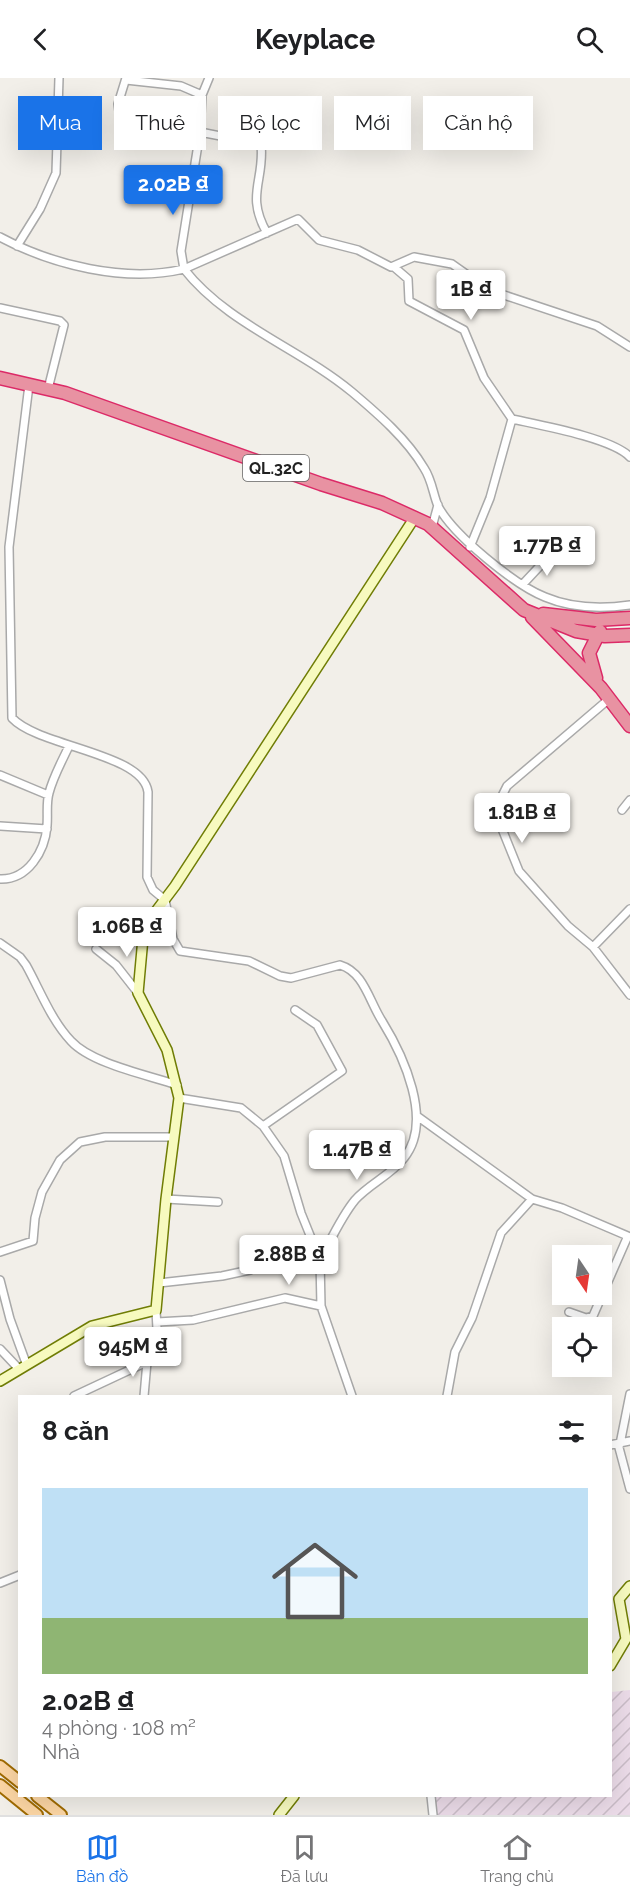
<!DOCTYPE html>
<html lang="vi">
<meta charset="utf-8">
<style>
body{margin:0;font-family:Raleway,sans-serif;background:#f2f2f2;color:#202124;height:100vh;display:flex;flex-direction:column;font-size:22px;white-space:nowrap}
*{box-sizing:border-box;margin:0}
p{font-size:20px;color:#757577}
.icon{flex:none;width:33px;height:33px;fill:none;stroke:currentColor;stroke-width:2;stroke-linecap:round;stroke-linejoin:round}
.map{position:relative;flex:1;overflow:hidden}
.details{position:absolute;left:18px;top:1317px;width:594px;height:402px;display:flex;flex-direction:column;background:#fff;border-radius:0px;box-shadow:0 6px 24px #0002}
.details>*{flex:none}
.hud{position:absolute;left:18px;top:18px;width:594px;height:54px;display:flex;gap:12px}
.needle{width:39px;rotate:167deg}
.controls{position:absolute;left:552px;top:1167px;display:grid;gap:12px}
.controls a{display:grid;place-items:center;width:60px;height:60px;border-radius:0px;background:#fff;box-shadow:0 6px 24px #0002;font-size:30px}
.price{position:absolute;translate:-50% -51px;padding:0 14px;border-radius:6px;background:#fff;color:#222;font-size:20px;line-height:39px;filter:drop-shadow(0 2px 3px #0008)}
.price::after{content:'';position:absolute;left:50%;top:36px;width:18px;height:14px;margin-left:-9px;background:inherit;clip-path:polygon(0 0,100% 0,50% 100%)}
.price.selected{background:#1a73e8;color:#fff}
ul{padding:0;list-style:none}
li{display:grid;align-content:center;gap:12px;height:318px;padding:0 24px}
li+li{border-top:2px solid #e0e0e0}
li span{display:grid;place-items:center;height:186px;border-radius:0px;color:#555}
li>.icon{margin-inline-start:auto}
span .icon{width:108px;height:108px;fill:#fffc;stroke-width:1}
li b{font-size:26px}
h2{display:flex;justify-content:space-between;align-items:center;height:72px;padding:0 24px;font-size:26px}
.chip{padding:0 21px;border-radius:0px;background:#fff;box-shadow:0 6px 24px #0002;font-size:21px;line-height:54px}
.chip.selected{background:#1a73e8;color:#fff}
header{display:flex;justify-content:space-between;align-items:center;height:78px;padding:0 24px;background:#fff;font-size:27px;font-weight:700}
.tab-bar{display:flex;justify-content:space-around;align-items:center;height:84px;border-top:2px solid #e0e0e0;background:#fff;font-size:16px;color:#757577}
.tab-bar a{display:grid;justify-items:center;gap:3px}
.tab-bar .selected{color:#1a73e8}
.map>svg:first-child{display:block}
.industrial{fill:url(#industrial-furrows)}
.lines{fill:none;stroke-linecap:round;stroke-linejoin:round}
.street-casing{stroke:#a9a9a9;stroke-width:10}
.secondary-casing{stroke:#707d05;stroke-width:12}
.primary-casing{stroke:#a06b00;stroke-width:14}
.highway-casing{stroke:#dc2a67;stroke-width:15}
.street{stroke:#fff;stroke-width:7}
.secondary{stroke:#f7fabf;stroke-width:9}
.primary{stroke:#fcd6a4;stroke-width:10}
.highway{stroke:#e892a2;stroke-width:12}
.labels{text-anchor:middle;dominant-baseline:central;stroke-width:6;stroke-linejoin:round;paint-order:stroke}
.shield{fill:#fff;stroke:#646464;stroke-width:1.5}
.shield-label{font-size:16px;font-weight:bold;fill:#222}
</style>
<header><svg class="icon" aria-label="back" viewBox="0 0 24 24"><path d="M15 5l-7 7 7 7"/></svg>Keyplace<svg class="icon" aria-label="search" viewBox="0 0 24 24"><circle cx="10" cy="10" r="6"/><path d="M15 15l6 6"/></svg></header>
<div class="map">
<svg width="630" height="1737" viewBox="0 0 630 1737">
<defs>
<pattern id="industrial-furrows" width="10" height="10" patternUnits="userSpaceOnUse" patternTransform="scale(1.5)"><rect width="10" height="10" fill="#ebdbe8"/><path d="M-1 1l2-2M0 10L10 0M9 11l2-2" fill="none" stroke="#c9bcc7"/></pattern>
</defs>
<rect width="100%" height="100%" fill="#f2efe9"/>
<path class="industrial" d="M630 1612V1737H435L433 1718H610L611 1614Z"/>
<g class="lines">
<defs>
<path id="street" d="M209 0 202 17 200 54 181 173 184 191 298 141 319 162 358 172 391 189 414 179 452 186 489 212 597 248 630 269
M126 2 181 8 202 17
M120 40 118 26 126 0
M200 54 261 66C265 102 245 117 267 155
M0 159C52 187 125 205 184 191 227 246 299 270 352 314 378 336 407 361 424 390 432 402 433 416 438 428 453 457 515 507 545 519 571 530 602 531 630 527
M17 168 40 131 56 95 59 0
M394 189 408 201 409 223 464 252 484 300 512 341C539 347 612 360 630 379
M0 230 60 243 64 247 48 311
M29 307 9 469 12 640C39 669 143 675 148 714L147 799 153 812 165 822 173 861 180 873 249 883 280 898 291 900 340 887C364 894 369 923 382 943 403 977 434 1043 404 1080 391 1097 369 1106 355 1122 341 1139 331 1162 320 1182
M432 449 438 427
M470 469 490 420 512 341
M523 506 552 475
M609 621 507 708 500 722 498 741 519 793 568 848 593 869 630 917
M0 697 48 717
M622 732 630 722
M0 748 47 751
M0 801C28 802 45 773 47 748 48 737 46 725 49 715 53 699 62 683 69 668
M0 865 20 879 26 887C40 912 51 942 71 963 92 986 148 997 177 1007
M593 869 630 831
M96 871 116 887 138 915
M179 1020 241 1030 263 1048 284 1078 301 1135 320 1182 321 1228 352 1318
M417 1038 532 1121 562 1130 630 1159
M263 1048 342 993 317 947 295 932
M166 1121 218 1124
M0 1174 33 1163 35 1140 42 1114 60 1082 80 1064 105 1059H174
M0 1202 10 1241 26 1285
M159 1205 222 1198 250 1192
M569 1234 586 1240 593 1238 627 1160
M157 1244 193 1242 285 1220 321 1228
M0 1271 19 1291
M74 1318 153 1281 157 1251 156 1232
M144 1318 147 1284
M447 1318 455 1274 472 1240 501 1155 532 1121
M618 1366 630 1411
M620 1366 630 1316
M610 1367 630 1363
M0 1505 20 1497
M431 1718 433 1737"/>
<path id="secondary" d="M0 1303 92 1248 156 1232 166 1121 179 1020 167 972 138 915 144 849 175 808 415 439
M610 1588 626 1561 619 1521 630 1508
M279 1737 294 1718"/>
<path id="primary" d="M0 1688 20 1704
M0 1707 37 1737
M37 1718 61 1737"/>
<path id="highway" d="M0 300 65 315 321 406 382 425 428 446 524 532 576 553 605 558 630 557
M543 536 596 542 630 540
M532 539 601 610 630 648
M596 600 589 575 600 553"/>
</defs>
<use href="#street" class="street-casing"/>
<use href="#secondary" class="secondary-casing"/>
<use href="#primary" class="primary-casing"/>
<use href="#highway" class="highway-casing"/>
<use href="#street" class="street"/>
<use href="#secondary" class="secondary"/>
<use href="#primary" class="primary"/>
<use href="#highway" class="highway"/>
</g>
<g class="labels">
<rect class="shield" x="243" y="377" width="66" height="26" rx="4.5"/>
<g class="shield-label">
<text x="276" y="390">QL.32C</text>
</g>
</g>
</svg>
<div class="controls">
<a><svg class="needle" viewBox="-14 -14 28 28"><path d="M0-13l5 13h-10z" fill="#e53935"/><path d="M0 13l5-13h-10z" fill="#757577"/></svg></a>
<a><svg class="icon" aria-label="locate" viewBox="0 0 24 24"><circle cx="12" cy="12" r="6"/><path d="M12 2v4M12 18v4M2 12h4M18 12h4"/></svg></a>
</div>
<b class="price selected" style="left:173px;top:138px">2.02B ₫</b>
<b class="price" style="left:471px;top:243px">1B ₫</b>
<b class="price" style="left:547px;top:499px">1.77B ₫</b>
<b class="price" style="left:522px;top:766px">1.81B ₫</b>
<b class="price" style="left:127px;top:880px">1.06B ₫</b>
<b class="price" style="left:357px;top:1103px">1.47B ₫</b>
<b class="price" style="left:289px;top:1208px">2.88B ₫</b>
<b class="price" style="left:133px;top:1300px">945M ₫</b>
<div class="hud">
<a class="chip selected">Mua</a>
<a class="chip">Thuê</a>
<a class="chip">Bộ lọc</a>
<a class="chip">Mới</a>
<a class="chip">Căn hộ</a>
</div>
<section class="details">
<h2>8 căn<svg class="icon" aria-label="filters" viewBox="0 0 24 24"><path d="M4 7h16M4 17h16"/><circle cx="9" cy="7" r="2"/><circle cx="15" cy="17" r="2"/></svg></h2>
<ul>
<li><span style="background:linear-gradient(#bfe0f5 70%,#8fb573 0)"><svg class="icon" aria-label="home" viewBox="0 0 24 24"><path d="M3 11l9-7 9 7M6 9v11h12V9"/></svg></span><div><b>2.02B ₫</b><p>4 phòng · 108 m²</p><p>Nhà</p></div></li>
</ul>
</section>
</div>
<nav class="tab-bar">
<a class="selected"><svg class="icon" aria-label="map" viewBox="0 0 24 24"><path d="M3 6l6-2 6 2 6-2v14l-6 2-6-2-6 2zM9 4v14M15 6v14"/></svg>Bản đồ</a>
<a><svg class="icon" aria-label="saved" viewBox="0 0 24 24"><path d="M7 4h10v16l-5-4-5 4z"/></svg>Đã lưu</a>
<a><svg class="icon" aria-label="home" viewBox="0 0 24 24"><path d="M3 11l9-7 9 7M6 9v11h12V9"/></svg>Trang chủ</a>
</nav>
